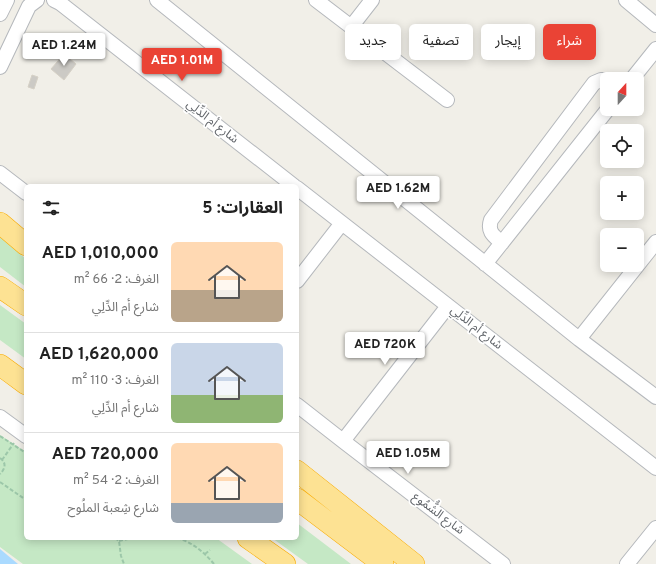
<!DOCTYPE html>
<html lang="ar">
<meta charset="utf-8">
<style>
body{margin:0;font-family:Overpass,"Noto Sans Arabic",sans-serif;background:#f2f2f2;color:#222;direction:rtl;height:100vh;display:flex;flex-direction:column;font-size:15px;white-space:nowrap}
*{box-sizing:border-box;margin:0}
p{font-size:13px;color:#767676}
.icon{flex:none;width:22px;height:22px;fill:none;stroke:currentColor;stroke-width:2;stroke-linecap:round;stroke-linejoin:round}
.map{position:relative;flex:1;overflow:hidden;direction:ltr}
.sheet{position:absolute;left:24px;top:184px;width:275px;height:356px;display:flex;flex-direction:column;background:#fff;border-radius:6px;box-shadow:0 2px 10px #0003;direction:rtl}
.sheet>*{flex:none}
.guide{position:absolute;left:311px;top:24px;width:285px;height:36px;direction:rtl;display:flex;gap:8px}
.needle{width:26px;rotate:21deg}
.tools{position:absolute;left:600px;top:72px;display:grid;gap:8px}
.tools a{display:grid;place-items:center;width:44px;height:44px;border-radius:6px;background:#fff;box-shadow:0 2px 10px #0003;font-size:20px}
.price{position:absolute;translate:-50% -34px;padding:0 9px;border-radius:4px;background:#fff;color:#222;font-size:13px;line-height:26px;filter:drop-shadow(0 1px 2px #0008)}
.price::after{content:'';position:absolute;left:50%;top:24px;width:12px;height:9px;margin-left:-6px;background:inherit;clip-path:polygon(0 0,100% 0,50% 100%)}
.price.active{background:#ea4335;color:#fff}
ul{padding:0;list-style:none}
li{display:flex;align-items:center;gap:12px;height:100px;padding:0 16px}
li+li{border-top:1px solid #e0e0e0}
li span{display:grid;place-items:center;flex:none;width:112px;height:80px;border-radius:6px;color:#555}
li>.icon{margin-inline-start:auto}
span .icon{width:48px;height:48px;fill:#fffc;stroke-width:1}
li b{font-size:17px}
h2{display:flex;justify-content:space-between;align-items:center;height:48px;padding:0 16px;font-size:17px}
.pill{padding:0 14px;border-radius:6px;background:#fff;box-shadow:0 2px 10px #0003;font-size:14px;line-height:36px}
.pill.active{background:#ea4335;color:#fff}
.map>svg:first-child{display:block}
.green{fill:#c5e8c5}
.water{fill:#aadaff}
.building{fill:#cccac5;stroke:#d6d1c6}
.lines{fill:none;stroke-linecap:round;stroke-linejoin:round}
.minor-casing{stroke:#b5b8bc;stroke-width:16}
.highway-casing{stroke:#f9ab00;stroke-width:22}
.path{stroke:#9cc7a9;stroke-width:2;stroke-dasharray:4 2;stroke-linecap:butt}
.minor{stroke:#fff;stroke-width:14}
.highway{stroke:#fde293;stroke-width:21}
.labels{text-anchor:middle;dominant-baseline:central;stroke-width:3.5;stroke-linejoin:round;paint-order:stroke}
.street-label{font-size:12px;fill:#5f6368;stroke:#fff}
</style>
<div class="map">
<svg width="656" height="564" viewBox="0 0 656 564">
<rect width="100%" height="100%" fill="#f1efe8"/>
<path class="green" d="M0 237 26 259V287L0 267Z
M0 305 26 324V359L0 340Z
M0 435 26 452V538H216L252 564H23L0 547Z
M297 523 351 564H308L272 538H297Z"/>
<path class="water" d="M0 549 18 564H0Z"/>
<path class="building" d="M42 48 49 53 46 57 39 53Z
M64 54 76 64 64 80 51 69Z
M32 75 38 77 34 89 28 87Z"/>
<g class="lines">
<defs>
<path id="minor" d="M54 0 60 3 294 186
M157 0 579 339 656 397
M316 0 447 100
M626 0 656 25
M0 14 7 0
M351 27 372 0
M0 67 29 6 37 0
M632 79 656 49
M0 173 26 193
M297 188 656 468
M502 243C494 236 487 232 491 220L594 83 601 80 607 81
M485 264 608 109
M297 281 342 223
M579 339 656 242
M297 405 343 441 503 564
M0 417 26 436
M343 441 448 306
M627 564 656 528"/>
<path id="highway" d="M0 223 26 245
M0 287 26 305
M0 365 26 384
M297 471 414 564
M297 499 383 564
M248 538 285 564"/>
</defs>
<use href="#minor" class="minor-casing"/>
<use href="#highway" class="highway-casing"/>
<path class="path" d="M0 436 26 453
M0 458C7 463 5 469 0 474
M2 460 14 443
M0 482 26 500
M115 538 119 541 121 556 124 564
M177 538C192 542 204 552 214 564
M119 541 132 538
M205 554 210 550"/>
<use href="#minor" class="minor"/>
<use href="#highway" class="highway"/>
</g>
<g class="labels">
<g class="street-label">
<text transform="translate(212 122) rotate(38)">شارع أم الدِّلِي</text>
<text transform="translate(476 328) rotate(38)">شارع أم الدِّلِي</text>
<text transform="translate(438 514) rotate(37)">شارع الشُّمُوع</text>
</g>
</g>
</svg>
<div class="tools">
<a><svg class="needle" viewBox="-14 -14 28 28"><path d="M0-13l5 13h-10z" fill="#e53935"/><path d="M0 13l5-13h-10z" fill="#767676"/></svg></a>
<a><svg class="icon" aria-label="locate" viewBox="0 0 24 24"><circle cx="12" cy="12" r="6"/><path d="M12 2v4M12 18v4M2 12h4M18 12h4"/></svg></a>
<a>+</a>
<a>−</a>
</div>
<b class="price" style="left:64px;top:67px">AED 1.24M</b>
<b class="price active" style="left:182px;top:82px">AED 1.01M</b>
<b class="price" style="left:398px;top:210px">AED 1.62M</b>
<b class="price" style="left:385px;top:366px">AED 720K</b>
<b class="price" style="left:408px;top:475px">AED 1.05M</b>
<div class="guide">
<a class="pill active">شراء</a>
<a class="pill">إيجار</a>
<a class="pill">تصفية</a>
<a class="pill">جديد</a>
</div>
<section class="sheet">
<h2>العقارات: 5<svg class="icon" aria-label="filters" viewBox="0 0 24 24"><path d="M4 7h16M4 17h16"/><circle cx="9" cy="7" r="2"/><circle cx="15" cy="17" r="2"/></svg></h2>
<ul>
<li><span style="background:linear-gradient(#ffd9b3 60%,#b9a48a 0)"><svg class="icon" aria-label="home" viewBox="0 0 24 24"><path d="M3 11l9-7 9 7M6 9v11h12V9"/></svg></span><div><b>AED 1,010,000</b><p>الغرف: 2 · 66 m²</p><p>شارع أم الدِّلِي</p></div></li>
<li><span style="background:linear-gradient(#c9d6e8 65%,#8fb573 0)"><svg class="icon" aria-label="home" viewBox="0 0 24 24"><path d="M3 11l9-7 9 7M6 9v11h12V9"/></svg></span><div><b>AED 1,620,000</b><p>الغرف: 3 · 110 m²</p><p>شارع أم الدِّلِي</p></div></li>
<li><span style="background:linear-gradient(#ffd9b3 75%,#9aa5b1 0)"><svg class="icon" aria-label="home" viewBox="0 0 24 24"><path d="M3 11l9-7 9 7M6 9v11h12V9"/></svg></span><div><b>AED 720,000</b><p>الغرف: 2 · 54 m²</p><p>شارع شِعبة الملُوح</p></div></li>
</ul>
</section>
</div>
